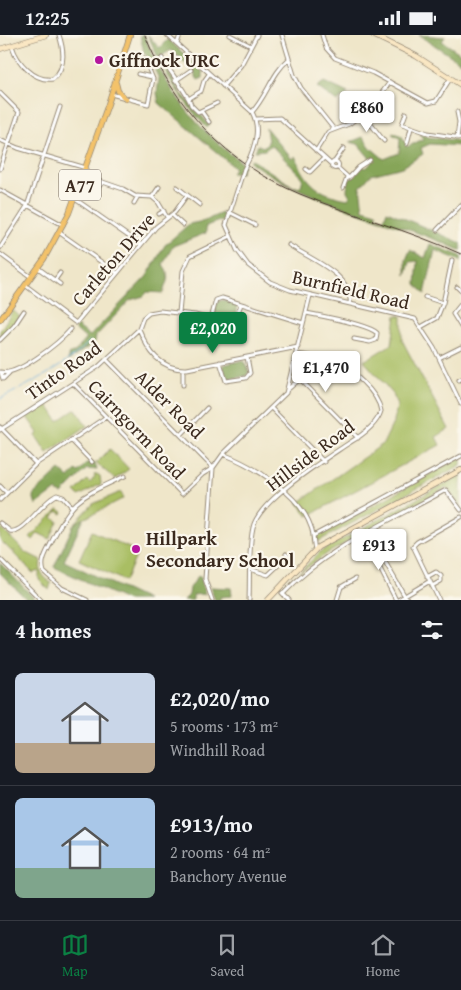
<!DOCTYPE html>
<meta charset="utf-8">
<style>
body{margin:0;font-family:"Gentium Book Plus",serif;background:#20242c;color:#f1f3f6;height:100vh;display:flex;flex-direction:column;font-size:19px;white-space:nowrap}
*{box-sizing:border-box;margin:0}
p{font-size:16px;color:#9ea1a6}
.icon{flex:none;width:28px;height:28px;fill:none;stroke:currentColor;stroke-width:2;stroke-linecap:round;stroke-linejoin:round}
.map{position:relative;height:565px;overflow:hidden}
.panel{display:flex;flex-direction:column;background:#171b24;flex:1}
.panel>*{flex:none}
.price{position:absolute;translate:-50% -42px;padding:0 11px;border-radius:5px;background:#fff;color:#222;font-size:16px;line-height:32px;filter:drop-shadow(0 1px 2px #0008)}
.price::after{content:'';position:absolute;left:50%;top:30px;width:15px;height:11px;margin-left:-8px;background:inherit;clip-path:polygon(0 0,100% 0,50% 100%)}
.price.selected{background:#0b8043;color:#fff}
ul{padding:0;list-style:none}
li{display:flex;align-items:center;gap:15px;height:125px;padding:0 15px}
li+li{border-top:1px solid #363941}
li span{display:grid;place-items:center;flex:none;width:140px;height:100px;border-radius:8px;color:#555}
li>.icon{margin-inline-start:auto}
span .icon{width:60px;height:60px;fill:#fffc;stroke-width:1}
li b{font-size:21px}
h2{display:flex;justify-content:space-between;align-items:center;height:60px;padding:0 15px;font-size:21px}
.status{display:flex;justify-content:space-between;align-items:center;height:35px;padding:0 25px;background:#171b24;direction:ltr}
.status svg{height:14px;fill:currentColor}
.menu{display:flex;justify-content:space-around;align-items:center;height:70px;border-top:1px solid #363941;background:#171b24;font-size:14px;color:#9ea1a6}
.menu a{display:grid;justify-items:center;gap:2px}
.menu .selected{color:#0b8043}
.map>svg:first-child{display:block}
.green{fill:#a9be63;stroke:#727440}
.forest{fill:#86a559;stroke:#60683c}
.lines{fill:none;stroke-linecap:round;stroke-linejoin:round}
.stream{stroke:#69acdd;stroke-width:1}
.street-casing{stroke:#958874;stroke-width:5}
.secondary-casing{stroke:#958874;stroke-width:6}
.primary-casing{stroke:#958874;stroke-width:6}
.street{stroke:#fff;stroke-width:3}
.secondary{stroke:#fae7c3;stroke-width:4.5}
.primary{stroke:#f3c26a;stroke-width:4.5}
.rail{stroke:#3b2a1e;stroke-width:1}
.street-bridge-casing{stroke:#958874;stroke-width:5;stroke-linecap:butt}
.street-bridge{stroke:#fff;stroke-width:3}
.poi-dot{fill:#b5179e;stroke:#fbf7ec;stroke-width:2}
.labels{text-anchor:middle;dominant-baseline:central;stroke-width:4.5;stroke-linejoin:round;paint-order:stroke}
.shield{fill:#fbf7ec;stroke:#75685c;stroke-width:1}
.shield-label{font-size:18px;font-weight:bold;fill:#3b2a1e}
.poi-label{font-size:19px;font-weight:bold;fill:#3b2a1e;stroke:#fbf7ec;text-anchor:start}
.street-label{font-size:19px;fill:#3b2a1e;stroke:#fbf7ec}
</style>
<div class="status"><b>12:25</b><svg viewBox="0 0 49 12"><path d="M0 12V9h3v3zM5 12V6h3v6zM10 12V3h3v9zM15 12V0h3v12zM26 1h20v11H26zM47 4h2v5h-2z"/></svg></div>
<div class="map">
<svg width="461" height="565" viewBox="0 0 461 565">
<rect width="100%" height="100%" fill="#fbf7ec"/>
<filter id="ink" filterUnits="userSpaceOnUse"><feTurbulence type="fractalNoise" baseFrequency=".02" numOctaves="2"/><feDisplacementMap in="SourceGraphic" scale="10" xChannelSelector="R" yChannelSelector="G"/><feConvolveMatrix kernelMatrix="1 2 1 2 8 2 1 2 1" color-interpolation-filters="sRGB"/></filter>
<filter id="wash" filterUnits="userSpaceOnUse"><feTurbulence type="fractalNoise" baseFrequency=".0096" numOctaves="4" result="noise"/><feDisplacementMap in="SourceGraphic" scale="20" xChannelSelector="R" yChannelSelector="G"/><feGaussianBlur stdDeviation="1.12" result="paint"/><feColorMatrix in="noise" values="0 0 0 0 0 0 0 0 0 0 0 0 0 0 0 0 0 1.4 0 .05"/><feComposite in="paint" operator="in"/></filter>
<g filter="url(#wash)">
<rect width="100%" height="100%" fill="#efe6c9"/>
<path class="green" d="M13 275 20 282 0 304V296Z
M396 280 402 281V305L449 394 436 402 440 410 308 481 298 468 383 409 394 386 397 371 393 359 364 326 392 309Z
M47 369 58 386 76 374 87 391 47 418 36 401 38 398 27 382Z
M110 414 129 434 115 444 96 428Z
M461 422V430L315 508 316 502Z
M97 439 100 441 101 449 79 461 75 457 87 445 90 448 95 442 94 440Z
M461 440V472L446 453 328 518 299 538 321 516Z
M121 457 124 463 74 489 93 469Z
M58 474 63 477 62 479 57 476 53 483 58 486 50 504 38 498 33 505 30 502Z
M0 492 25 517 41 525C39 536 42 541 51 548L49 555 39 545V536L33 538 14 519V515L12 517 0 505Z
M92 496 138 517 125 546 79 525Z"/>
<path class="forest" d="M140 0H144C165 53 197 96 244 129L241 138H231L235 133 159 68 157 58 159 44 150 25 144 18Z
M148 0 159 13 168 4 203 37V43L198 45 190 32 171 15 160 22 181 58 210 90 207 93C181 65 162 35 148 0Z
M419 0 445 2 442 6 461 19 460 27Z
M324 47 348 58 337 67 317 52Z
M266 93 292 124 295 121C307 149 318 159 348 164L350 161 347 156 348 145 354 142 362 131 366 133 373 127 358 109 350 107 363 102 371 113 384 124 399 118 400 103 392 99 393 97 402 101 407 112 423 104 420 98 428 102 461 106V114L460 111 430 109 421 113 423 119 403 132 371 140 360 152 363 174 377 178 376 181 384 184 387 176 461 208V216C392 183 314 171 250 127L251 124 294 152 301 151 303 143 271 110 265 115 255 116 258 110 263 112 268 107Z
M222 178 226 181 224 186H219L206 191V198L173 211 163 229C171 244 167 244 163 258L147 257 144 261 130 265 96 301 95 307 68 326 69 320 76 316 86 304 75 294 77 291 90 301 147 241 165 210 189 189 204 186Z
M430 209 461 221V226L435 215 425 259 416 249 418 226 410 227 406 240V225L410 215 425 223Z
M224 265 237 270V277L231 288 213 281 218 266Z
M244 325 249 337 246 341 229 344 226 343 223 330Z
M88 427 95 429 97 435 87 434 62 459 55 456 36 470 33 460 60 435 69 443 76 435 78 437Z
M84 483 64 526 147 565H126L54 532 74 489Z
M0 528 36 565H27L0 538Z
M198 541 201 542 205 559 193 560V565H184L189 560 190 553Z
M210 552 231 553 232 561 220 562V565H215Z"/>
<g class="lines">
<path class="stream" d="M0 364C31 348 67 331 90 306"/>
</g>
</g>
<g filter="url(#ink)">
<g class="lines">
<defs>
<path id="street" d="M167 0 252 77C260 92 256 107 250 122
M230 0 251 11
M282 0 294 40 301 53 333 93
M322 0 326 13 335 23 373 38 428 68 436 66 450 44
M177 9 180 0
M12 11C17 27 34 47 53 44 66 33 64 15 59 0
M162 23C167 33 190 62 191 70L198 77 217 68
M166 30 177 23
M143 32 148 30
M138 39 152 42
M175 46 191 35
M223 51 241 30 257 0
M0 58 19 77 0 134
M111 59 148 69 153 44 144 23
M190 63 201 56 204 46 209 39
M202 77 209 87
M252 77C267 61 272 38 289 24
M406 78 402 89 428 98 461 103
M363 79 384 106
M256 84 280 83 331 129
M457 103 459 87 457 77
M0 105 18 113 86 133
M407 109 411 93
M316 116 328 97 349 89 371 72 390 47
M335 126 344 113
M331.5 130a3.5 3.5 0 1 1 7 0a3.5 3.5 0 1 1-7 0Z
M338 133 349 143 359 132 370 125
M244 134 226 190 237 215 248 230 270 247 290 255 415 284 434 313 461 369
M306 134 310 137 324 123
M97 145 123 154 135 161 152 162 158 167 167 182
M177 152 200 170
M343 153 347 142
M97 154 102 148
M0 155 63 190
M152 162 159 152
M75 164 141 210
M134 168 138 161
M229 177 255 190
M159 179 164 176
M172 180 183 190
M437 195 461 170
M60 198 117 238
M289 210C310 224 354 240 350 269
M0 213 27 171 60 72
M0 219 31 242
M38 233 60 249
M55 245 60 238
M25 250 76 288 156 192 175 177 187 160
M457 252 461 256
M425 262 443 268
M461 269 453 279 461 292
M179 278 183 236 190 221 231 201
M306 278C321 281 368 289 377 298L376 305 370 307 354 304
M211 284 216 265 222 263 303 288
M421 292 437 283 443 268 452 225
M139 294C148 316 160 335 187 334L298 312
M0 305 14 291 24 276
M439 323 461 312
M220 327 226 346 246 343 250 338 247 322
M0 337C17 342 60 307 71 294
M1 338 3 344 9 338
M459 345 461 344
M73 348 182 459 203 439 213 433 107 325
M183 350V334
M287 355 300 344 358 403
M271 373 324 427
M0 392 36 429
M0 395 98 332 139 294 143 283 149 278 160 276 195 280 231 290 235 287 241 269
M181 400 207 373
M71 405 92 427
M223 419C254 431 300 459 311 492 314 499 313 507 315 515
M0 451 7 458
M0 465 36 429 106 382
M0 488 10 496C24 499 42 466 57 460L63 462 72 472
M368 497 407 565
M363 500 396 565
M313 501 461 421
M286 519 290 523
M0 524 41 565
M250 534 268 540 288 521
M427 542 436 537 441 541V546L432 551
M282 558 289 565
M283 559C327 512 390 486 446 455L461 475
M87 565 62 553 44 537C40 526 47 517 51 508 73 462 81 462 125 441
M212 565 205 544 213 433 223 419 286 358 310 261
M249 565C250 546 248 506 254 489 264 462 324 425 349 408 361 401 377 390 381 376 378 357 351 334 334 327 322 322 308 321 296 319
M337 565 341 552 355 544
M398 565 430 546
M439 565 413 511 417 507 461 482"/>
<path id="secondary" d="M373 0 416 21 461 50
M0 14 46 0
M268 565 318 512 461 435"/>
<path id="primary" d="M116 48 118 56 126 64
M0 285 44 224 69 178 108 69 130 0"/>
</defs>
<use href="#street" class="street-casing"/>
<use href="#secondary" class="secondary-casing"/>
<use href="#primary" class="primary-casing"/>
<use href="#street" class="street"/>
<use href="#secondary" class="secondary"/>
<use href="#primary" class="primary"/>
<path class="rail" d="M145 0C173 72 228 129 300 159 353 181 409 195 461 219"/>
<defs>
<path id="street-bridge" d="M244 134 250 122"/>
</defs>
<use href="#street-bridge" class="street-bridge-casing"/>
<use href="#street-bridge" class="street-bridge"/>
</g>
</g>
<g class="poi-dot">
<circle cx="99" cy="25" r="5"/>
<circle cx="136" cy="514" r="5"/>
</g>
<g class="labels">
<rect class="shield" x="59" y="134.5" width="42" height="31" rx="4"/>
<g class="shield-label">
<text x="80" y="150">A77</text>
</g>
<g class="poi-label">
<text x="109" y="25">Giffnock URC</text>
<text x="146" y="503">Hillpark<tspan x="146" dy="22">Secondary School</tspan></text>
</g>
<g class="street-label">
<text transform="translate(113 224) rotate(-49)">Carleton Drive</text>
<text transform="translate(351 254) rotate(13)">Burnfield Road</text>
<text transform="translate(63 335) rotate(-35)">Tinto Road</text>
<text transform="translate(170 369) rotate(45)">Alder Road</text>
<text transform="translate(137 394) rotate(46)">Cairngorm Road</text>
<text transform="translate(310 420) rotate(-37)">Hillside Road</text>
</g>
</g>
</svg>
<b class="price" style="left:367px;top:98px">£860</b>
<b class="price selected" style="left:213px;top:319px">£2,020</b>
<b class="price" style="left:326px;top:358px">£1,470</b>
<b class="price" style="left:379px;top:536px">£913</b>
</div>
<section class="panel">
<h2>4 homes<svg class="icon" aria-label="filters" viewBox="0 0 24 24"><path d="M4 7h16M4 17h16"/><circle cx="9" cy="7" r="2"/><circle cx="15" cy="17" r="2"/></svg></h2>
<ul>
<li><span style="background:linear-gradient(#c9d6e8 70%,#b9a48a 0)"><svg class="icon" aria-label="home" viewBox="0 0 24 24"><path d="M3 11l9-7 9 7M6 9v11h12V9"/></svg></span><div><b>£2,020/mo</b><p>5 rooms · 173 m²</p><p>Windhill Road</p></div></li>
<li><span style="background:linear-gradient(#a9c7e8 70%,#7fa58c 0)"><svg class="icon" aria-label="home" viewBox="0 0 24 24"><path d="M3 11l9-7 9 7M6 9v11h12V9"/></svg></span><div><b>£913/mo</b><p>2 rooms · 64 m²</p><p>Banchory Avenue</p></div></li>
</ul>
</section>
<nav class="menu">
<a class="selected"><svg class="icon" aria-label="map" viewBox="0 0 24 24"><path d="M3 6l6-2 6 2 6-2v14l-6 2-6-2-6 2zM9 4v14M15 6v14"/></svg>Map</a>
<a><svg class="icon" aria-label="saved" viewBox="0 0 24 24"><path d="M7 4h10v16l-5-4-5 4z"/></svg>Saved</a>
<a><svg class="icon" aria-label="home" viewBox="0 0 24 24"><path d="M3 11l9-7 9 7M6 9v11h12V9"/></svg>Home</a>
</nav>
